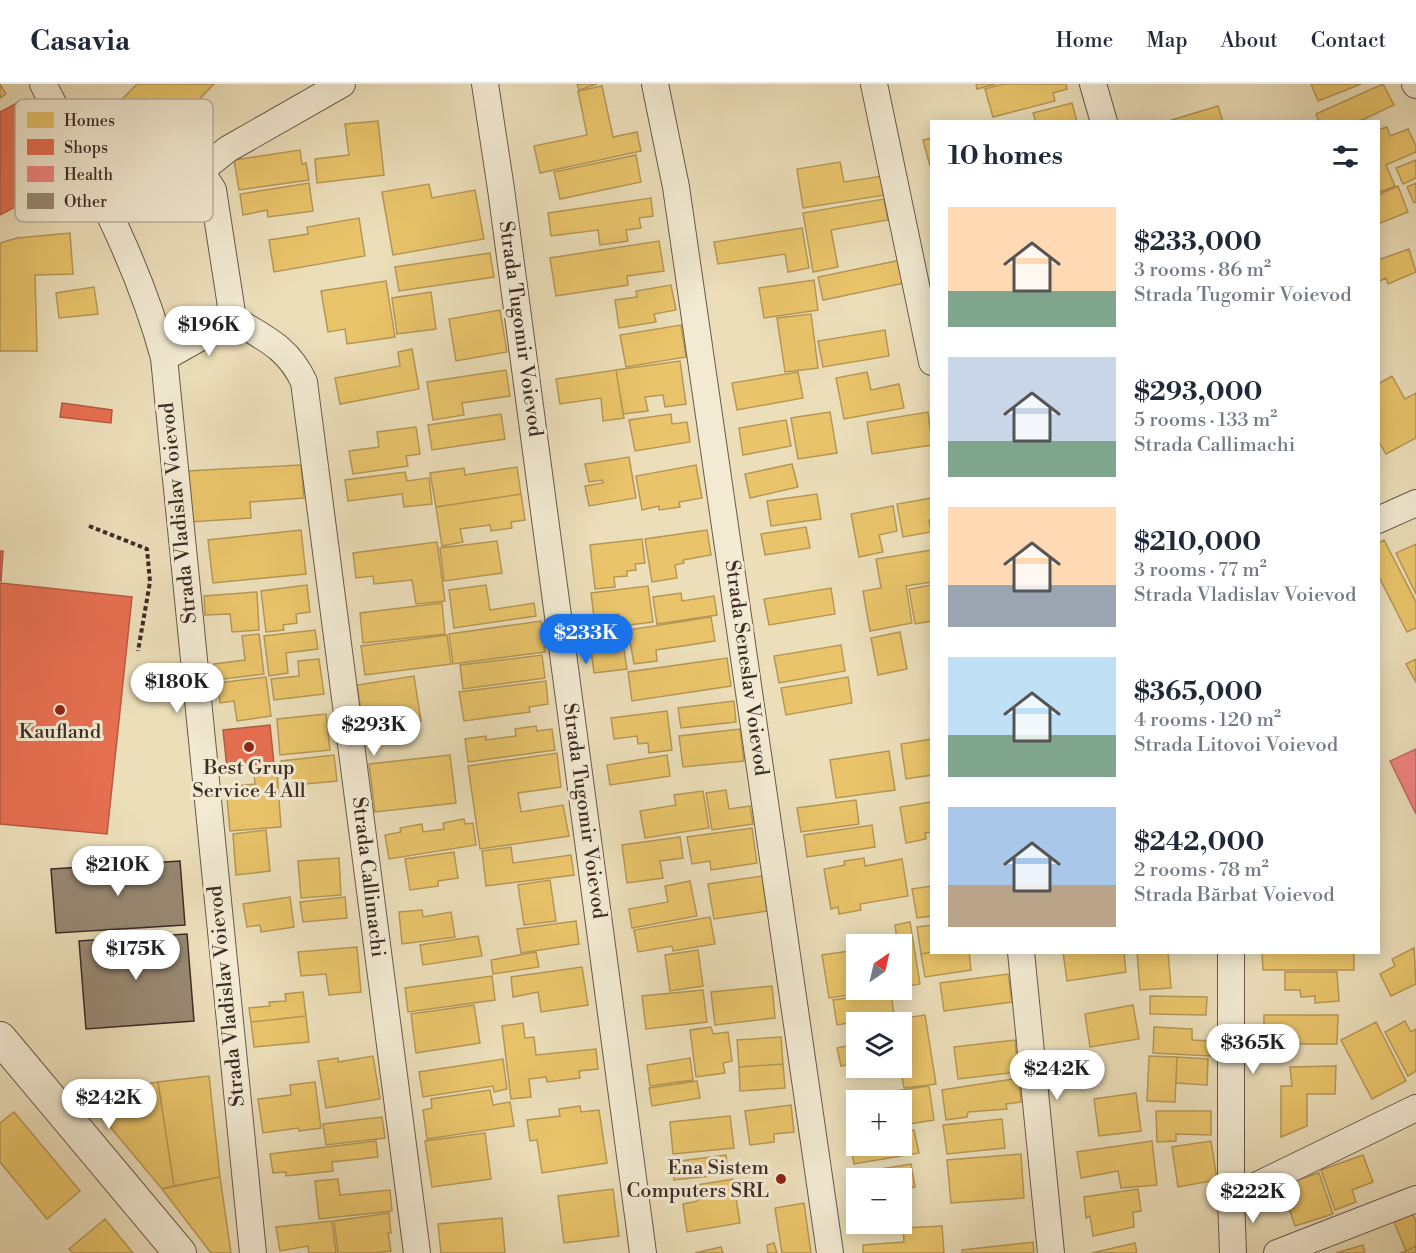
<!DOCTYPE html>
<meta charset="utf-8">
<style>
body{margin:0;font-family:"Libre Bodoni",serif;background:#f6f6f7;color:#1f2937;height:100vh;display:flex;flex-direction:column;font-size:22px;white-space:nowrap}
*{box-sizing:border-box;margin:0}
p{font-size:20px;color:#747a83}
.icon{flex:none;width:33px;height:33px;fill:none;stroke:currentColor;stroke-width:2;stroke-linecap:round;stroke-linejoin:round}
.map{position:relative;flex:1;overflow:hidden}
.side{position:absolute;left:930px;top:36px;width:450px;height:834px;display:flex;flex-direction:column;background:#fff;border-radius:0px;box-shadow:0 3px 15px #0003}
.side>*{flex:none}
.needle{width:39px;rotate:34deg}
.controls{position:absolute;left:846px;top:850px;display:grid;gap:12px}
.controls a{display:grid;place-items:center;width:66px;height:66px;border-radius:0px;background:#fff;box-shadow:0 3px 15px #0003;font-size:30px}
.price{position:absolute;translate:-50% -51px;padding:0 14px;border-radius:21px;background:#fff;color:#222;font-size:20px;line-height:39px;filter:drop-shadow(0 2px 3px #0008)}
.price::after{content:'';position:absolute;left:50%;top:36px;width:18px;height:14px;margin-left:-9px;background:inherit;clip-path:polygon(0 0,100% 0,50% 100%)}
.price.active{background:#1a73e8;color:#fff}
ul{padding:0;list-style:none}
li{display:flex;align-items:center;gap:18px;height:150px;padding:0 18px}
li span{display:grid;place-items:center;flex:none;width:168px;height:120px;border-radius:0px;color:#555}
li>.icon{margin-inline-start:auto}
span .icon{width:72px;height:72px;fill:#fffc;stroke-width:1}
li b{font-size:26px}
h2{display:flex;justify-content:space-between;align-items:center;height:72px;padding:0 18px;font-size:26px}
header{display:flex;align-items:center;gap:36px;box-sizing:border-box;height:84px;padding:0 30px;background:#fff;border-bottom:2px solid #e0e1e3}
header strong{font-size:28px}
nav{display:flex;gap:33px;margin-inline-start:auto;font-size:21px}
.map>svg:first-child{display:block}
.homes{fill:#e9c46a;stroke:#b69756;stroke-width:1.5}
.shops{fill:#e76f51;stroke:#b45b44;stroke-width:1.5}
.health{fill:#f28482;stroke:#bc6a67;stroke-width:1.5}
.building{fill:#988973;stroke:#3e2d27;stroke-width:1.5}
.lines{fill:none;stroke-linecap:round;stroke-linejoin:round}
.minor-casing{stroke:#69594c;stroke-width:28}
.tertiary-casing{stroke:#69594c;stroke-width:34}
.path{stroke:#3e2d27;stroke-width:4;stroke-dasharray:4.5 3;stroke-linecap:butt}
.minor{stroke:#f2ead2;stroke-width:26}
.tertiary{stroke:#f2ead2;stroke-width:32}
.poi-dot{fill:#8f2418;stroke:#f2ead2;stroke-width:2}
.labels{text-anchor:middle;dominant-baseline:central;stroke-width:6;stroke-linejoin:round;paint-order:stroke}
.street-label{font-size:20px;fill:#3e2d27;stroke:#f2ead2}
.poi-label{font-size:20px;fill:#3e2d27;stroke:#f2ead2}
.key{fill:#f2ead2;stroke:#bcb19f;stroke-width:1.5}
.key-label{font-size:16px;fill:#3e2d27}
</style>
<header>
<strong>Casavia</strong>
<nav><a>Home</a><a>Map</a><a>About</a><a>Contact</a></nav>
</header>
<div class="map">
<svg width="1416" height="1169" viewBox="0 0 1416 1169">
<rect width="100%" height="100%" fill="#ebdeb9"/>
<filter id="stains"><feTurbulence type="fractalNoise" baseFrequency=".00333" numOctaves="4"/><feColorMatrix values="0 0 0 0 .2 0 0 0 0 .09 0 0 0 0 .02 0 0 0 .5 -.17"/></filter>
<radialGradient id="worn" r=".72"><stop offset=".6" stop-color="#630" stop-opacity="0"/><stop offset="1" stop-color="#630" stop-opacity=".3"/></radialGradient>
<path class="homes" d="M0 0 6 10 0 14Z
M137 0H214L139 77 99 39Z
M577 0H597L579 6Z
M976 0H996L977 5Z
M1003 0H1066L1067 5 1053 9 1055 17 993 33 985 5Z
M1311 0H1361L1318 17Z
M1383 0 1394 21 1358 38H1319L1316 30Z
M602 2 613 53 637 48 641 67 540 89 534 62 587 51 578 7Z
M1072 19 1077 38H1036L1033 29Z
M1218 22 1223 38H1165Z
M378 37 384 91 317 99 315 75 349 71 345 40Z
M1387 43 1390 52 1408 45 1416 62V68L1386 81 1395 102 1378 109V46Z
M932 54V82H930L923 56Z
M300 66 302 80 306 79 309 96 239 106 234 76Z
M636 71 641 98 560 115 554 88Z
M1416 76V94L1403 100 1396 84Z
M840 78 844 98 882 92 885 111 803 124 797 85Z
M309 99 313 127 268 133 267 126 243 131 240 110Z
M1416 99V118L1414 119 1407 103Z
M429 100 432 114 475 106 484 155 393 171 382 108Z
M1398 102 1408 128 1378 140V111Z
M651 114 653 132 639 134 641 144 626 146 628 157 600 161 598 146 551 152 548 129Z
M884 115 888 136 831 146 838 183 813 188 803 129Z
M359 134 365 172 274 188 269 156 308 150 307 143Z
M802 144 809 184 788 188 785 170 718 180 714 158Z
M70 149 73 190 35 191 37 267H0V159L17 154Z
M659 157 664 187 627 192 628 201 556 212 550 174Z
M1409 165 1416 188 1388 200 1386 194 1378 198V176Z
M490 169 494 193 399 207 395 183Z
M901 176 905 199 823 216 818 193Z
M814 196 818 226 764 234 759 204Z
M386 197 395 253 347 260 345 245 328 248 321 207Z
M671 201 676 226 654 230 656 238 619 244 615 216 637 213 636 207Z
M94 203 98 230 59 234 56 209Z
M431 208 436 245 397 250 392 214Z
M500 226 507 268 456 277 449 235Z
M811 230 818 284 785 288 777 234Z
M681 241 686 273 626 283 620 251Z
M885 246 889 272 823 283 818 257Z
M412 265 419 305 340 320 335 294 400 282 398 268Z
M680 277 686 320 665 323 663 311 645 313 648 327 623 330 616 286Z
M506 286 510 312 462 319 464 331 433 336 427 298Z
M616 286 624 334 603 337 601 314 560 320 556 295Z
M798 288 803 314 737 326 732 299Z
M867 288 871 306 899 300 904 324 844 335 836 294Z
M1392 292 1405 315 1416 309V354L1386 370 1378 356V300Z
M830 328 837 369 798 375 791 334Z
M928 328 932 361 872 370 867 338Z
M501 330 505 355 432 366 428 341Z
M671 330 672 340 687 338 690 358 635 367 629 336Z
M786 336 791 362 743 371 739 344Z
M416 343 420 370 406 372 408 382 353 390 349 367 379 363 377 348Z
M629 373 636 414 589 422 585 402 603 399 602 396 589 398 585 380Z
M792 380 798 403 750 414 745 390Z
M301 381 304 414 250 418 251 434 190 438 187 387Z
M696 381 702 414 679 418 680 423 659 426V422L642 426 636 392Z
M517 383 521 410 436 423 430 389 464 384 465 391Z
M405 388 407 397 429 394 432 420 404 423 402 410 348 417 345 396Z
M521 410 525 436 511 438 512 444 491 447 490 441 460 445 463 458 442 462 436 423Z
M817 410 821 435 771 442 767 417Z
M932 414V435L929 436 931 448 903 453 897 420Z
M893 422 897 447 879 451 883 468 859 473 851 430Z
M806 443 810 464 765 471 761 450Z
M301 446 306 490 213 499 208 456Z
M707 446 711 471 683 476 684 479 675 481 677 494 652 498 645 455Z
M642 455 645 479 635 480 636 486 627 487V492L614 493 615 503 595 505 590 461Z
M1384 456 1416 518V544L1407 548 1378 491V459Z
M497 457 502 489 444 497 440 464Z
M437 458 445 517 416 520 412 496 374 500 373 492 356 494 353 469Z
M1416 460V510L1396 469Z
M932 466V498L906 502 912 539 870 547 863 507 881 504 876 475Z
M307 501 310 528 296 530 297 539 283 541 284 546 266 548 261 507Z
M486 501 490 526 534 519 536 532 454 544 449 506Z
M932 501V537L915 540 909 505Z
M648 502 653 538 621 542 619 530 594 534 591 509Z
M831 504 835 530 769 541 764 515Z
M257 508 259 546 232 548 230 530 205 531 204 512Z
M681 509 682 517 714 512 717 531 657 540 653 513Z
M442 519 445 550 363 559 360 529Z
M711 533 715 557 656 566 657 577 634 580 628 546Z
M541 537 545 568 453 580 449 550Z
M315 546 318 565 286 569 288 589 269 592 264 552Z
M621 547 627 585 594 589 589 552Z
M900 548 907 585 878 591 871 554Z
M259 550 264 590 216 596 214 580 245 576 242 552Z
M447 551 451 580 365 591 361 562Z
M841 561 845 587 779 599 774 572Z
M542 571 545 594 463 605 460 581Z
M727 574 731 602 632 617 628 588Z
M319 575 324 610 274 616 271 595 299 592 298 577Z
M1416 575V598L1406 580Z
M414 592 421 637 364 645 357 601Z
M266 593 271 632 237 637 234 617 220 619 218 599Z
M848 593 852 619 786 631 781 604Z
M546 597 548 620 529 623 530 628 464 637 459 608Z
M734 617 736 638 681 644 678 624Z
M667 627 672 666 649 669 648 659 638 660 637 652 614 655 611 634Z
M326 630 330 666 280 671 277 635Z
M536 642 537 647 552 645 555 666 468 678 465 655 486 652V656L516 652 515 645Z
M740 645 744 677 683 683 679 652Z
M932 655V691L906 695 901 660Z
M889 667 895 706 836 714 830 676Z
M557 669 561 703 518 709 521 728 563 721 569 752 480 765 468 682Z
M334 671 337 697 284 702 281 677Z
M450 671 456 719 375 728 369 680Z
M667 671 670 692 610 701 607 681Z
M277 687 281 743 230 747 226 703 255 700 254 689Z
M726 706 729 725 750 722 753 740 712 746 706 709Z
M703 707 709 744 645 754 640 727 676 721 674 711Z
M856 716 859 740 801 748 797 724Z
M932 718V748L925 749 926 755 906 759 900 723Z
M464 735 465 740 473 739 476 761 389 775 385 751 401 748 400 744 422 740 423 748 444 745 443 739Z
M872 741 875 763 807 773 804 751Z
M752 744 757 779 711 786 710 777 692 780 687 753Z
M266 746 270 787 236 791 233 750Z
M680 753 683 774 660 777 663 794 627 799 622 761Z
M511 763 513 779 571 771 574 791 486 802 482 767Z
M454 768 458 794 438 797V802L410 806 405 775Z
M339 774 341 811 301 814 298 777Z
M864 774 865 782 902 775 908 812 860 820 861 826 839 830 838 823 831 825 824 785 845 781 844 777Z
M762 792 767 827 714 835 708 800Z
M550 796 556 837 524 841 518 801Z
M690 797 697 832 632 844 629 825 668 818 665 802Z
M932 802V832L917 834 912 805Z
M290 813 294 843 261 848 260 841 247 843 243 820Z
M345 813 347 834 303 838 300 818Z
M422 826 423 833 451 828 455 853 402 860 399 828Z
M710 833 715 860 673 867 672 862 638 868 634 846Z
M576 837 579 860 521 869 517 845Z
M910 838 920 900 902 903V861H879V858L897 856 895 841Z
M932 841V868L921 870 917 843Z
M478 852 482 872 423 881 420 861Z
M357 863 361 908 329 911 326 890 301 892 298 868Z
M1414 864 1416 900 1391 912 1380 890 1395 882 1392 875Z
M698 866 703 902 670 907 665 871Z
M856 866V906H882L829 914 822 871Z
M536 868 539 883 493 890 491 876Z
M932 868H969L971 886 925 893 921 870Z
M1063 868H1124L1126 888 1067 897Z
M1137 868H1168L1171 904 1140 906Z
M1262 868H1354V886H1263Z
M582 883 588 921 541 928 538 908 513 913 511 893Z
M1285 888H1337L1339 917 1315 919V912L1301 913 1300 906H1285Z
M1008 890 1012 918 944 927 940 899Z
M492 892 495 916 408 928 405 904Z
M772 902 775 934 715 941 711 908Z
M703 906 707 938 646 945 642 912Z
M303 908 306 932 251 938 249 924 270 922 269 918 286 917 285 910Z
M891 908 894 931 837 941 833 916Z
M1150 912 1207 913 1206 931 1150 930Z
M474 921 480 959 416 969 411 930Z
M1133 921 1139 955 1090 963 1085 930Z
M925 931 936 1000 904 1004 901 988 884 991 883 984H902V939H899L898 935Z
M1264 931H1338L1337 960H1264Z
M306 932 309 958 254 963 251 938Z
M1405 937 1411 948 1416 945V987L1408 992 1385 948Z
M1376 938 1406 997 1372 1015 1341 956Z
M523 939 525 954 534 953 536 971 596 965 598 985 579 987 580 994 547 998 546 993 529 995 531 1013 511 1015 502 942Z
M711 943 713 950 728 948 732 977 723 979 725 989 696 993 690 946Z
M1154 943 1192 945V956L1212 957 1211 972 1153 969Z
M781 953 783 980 739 983 737 956Z
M1015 956 1018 988 958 995 954 963Z
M856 960V979L841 982 837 964Z
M373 972 380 1015 326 1024 318 977 338 974V978Z
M1149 972 1177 973 1175 1018 1147 1017Z
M1177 973 1208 975 1207 1001 1176 999Z
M690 974 693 996 650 1002 647 981Z
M503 975 507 1005 494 1008 493 1002 423 1013 419 988Z
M783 980 785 1004 740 1007 739 983Z
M1336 982 1335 1010H1307V1042L1281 1053V1002H1292L1290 983Z
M209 992 220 1093 174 1102 158 998Z
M1019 994 1021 1018 1006 1020 1007 1025 968 1028 967 1033 946 1036 942 1006Z
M697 997 700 1014 652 1022 649 1004Z
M158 998 174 1102 162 1105 91 1020 109 1005Z
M315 998 321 1044 299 1047 298 1044 263 1049 258 1015 291 1011 290 1001Z
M929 1002 934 1036 902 1041V1017H869L868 1011Z
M490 1006 493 1021 510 1018 514 1042 427 1055 423 1026 432 1024 431 1015Z
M1136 1009 1141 1047 1099 1052 1094 1015Z
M791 1021 794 1048 774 1050V1058L750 1061 745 1027Z
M580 1022 581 1028 599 1026 607 1079 542 1089 537 1056 530 1057 527 1036 560 1032 559 1025Z
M1156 1027H1211V1051L1176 1050V1057L1157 1058Z
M14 1028 80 1107 47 1135 0 1078V1039Z
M730 1032 734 1064 673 1070 670 1038Z
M382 1033 385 1054 326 1061 323 1040Z
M1002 1035 1005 1064 947 1070 943 1041Z
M914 1046 919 1069 854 1080 850 1057 856 1056V1062H902V1048Z
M485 1049 491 1095 432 1103 425 1057Z
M376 1057 378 1073 332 1078 333 1087 286 1092V1088L273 1089 270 1070Z
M1152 1057 1157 1101 1121 1104 1118 1087 1081 1094 1077 1068Z
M1211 1057 1217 1096 1178 1103 1172 1063Z
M1021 1070 1024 1114 951 1119 947 1076Z
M726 1071 728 1090 674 1096 672 1078Z
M1363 1071 1373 1098 1352 1106 1356 1118 1335 1126 1321 1086Z
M911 1080 915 1103 902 1106V1095H856V1113L852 1114 848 1090Z
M1319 1089 1333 1130 1295 1142 1281 1101Z
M220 1093 231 1169H211L162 1105Z
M338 1095 340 1111 390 1106 392 1127 319 1135 315 1097Z
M733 1095 740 1139 687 1148 683 1120 698 1117 696 1101Z
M613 1105 619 1152 564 1159 558 1112Z
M1138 1105 1141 1127 1133 1128 1134 1143 1093 1152 1090 1132 1086 1134 1084 1113Z
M804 1119 811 1169H782L775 1124Z
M389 1129 391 1149H388L391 1167 373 1169H338L334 1137Z
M1413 1130 1416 1138V1162L1406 1167 1394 1138Z
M502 1134 505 1169H441L438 1140Z
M105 1135 133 1169H73L69 1165Z
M332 1137 336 1169H309L308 1162 280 1167 276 1143Z
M942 1142 944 1169H863V1161L904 1158 903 1144Z
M1033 1158 1034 1169H962V1166Z
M774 1159 777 1169H768L767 1161Z
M1135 1159 1137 1169H1092Z
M1363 1161 1365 1169H1336Z
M1416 1162V1169H1400L1406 1167Z
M721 1163 723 1169H695Z"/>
<path class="shops" d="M17 19 60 99 0 131V28Z
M62 319 112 326 111 339 60 333Z
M0 467H3L1 497H0Z
M0 499 132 513 107 750 0 740Z
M270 641 274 680 227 684 223 646Z"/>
<path class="health" d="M1416 665V730L1390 677Z"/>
<path class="building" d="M180 777 185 841 56 849 51 785Z
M187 850 194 937 86 945 79 857Z"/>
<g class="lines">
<defs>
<path id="minor" d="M43 0C89 89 138 176 164 274L253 1169
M485 0 501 105 643 1169
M655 0 676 103 830 1169
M874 0 932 278
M1093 0 1104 38
M1415 0 1416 1
M199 88 228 65 342 0
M92 94 180 84C197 84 205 92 213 106L233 235C264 254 288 263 304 298L417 1169
M164 274 233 235
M1378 436 1416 419
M1021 868 1051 1169
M1231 868V1114L1233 1169
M1231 1114 1416 1024
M1277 1169 1416 1115"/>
<path id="tertiary" d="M0 954 180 1169"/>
</defs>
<use href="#minor" class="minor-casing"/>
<use href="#tertiary" class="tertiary-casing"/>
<path class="path" d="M89 442 147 465 150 498 138 567"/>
<use href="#minor" class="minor"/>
<use href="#tertiary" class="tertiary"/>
</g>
<g class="poi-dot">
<circle cx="60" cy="626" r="6"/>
<circle cx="249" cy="663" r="6"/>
<circle cx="781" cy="1095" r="6"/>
</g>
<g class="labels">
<g class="street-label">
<text transform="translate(520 245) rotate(82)">Strada Tugomir Voievod</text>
<text transform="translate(179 429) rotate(-96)">Strada Vladislav Voievod</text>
<text transform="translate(746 584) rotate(82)">Strada Seneslav Voievod</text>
<text transform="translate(584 727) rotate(82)">Strada Tugomir Voievod</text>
<text transform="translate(368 793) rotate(83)">Strada Callimachi</text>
<text transform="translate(227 912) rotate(-96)">Strada Vladislav Voievod</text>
</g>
<g class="poi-label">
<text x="60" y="648">Kaufland</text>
<text x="249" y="684">Best Grup<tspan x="249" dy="23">Service 4 All</tspan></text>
<text x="769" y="1084" text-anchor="end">Ena Sistem<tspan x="769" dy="23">Computers SRL</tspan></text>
</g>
</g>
<rect x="15" y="15" width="198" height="123" rx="9" class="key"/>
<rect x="27" y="28" width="27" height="16" fill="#e9c46a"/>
<rect x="27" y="55" width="27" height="16" fill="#e76f51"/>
<rect x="27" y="82" width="27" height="16" fill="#f28482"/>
<rect x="27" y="109" width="27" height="16" fill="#988973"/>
<g class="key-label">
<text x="64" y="42">Homes</text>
<text x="64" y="69">Shops</text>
<text x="64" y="96">Health</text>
<text x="64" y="123">Other</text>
</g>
<rect width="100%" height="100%" filter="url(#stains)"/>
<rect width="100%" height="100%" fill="url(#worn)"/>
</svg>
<div class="controls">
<a><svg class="needle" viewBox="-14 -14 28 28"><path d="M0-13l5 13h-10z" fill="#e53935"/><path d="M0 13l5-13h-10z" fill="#747a83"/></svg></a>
<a><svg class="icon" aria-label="layers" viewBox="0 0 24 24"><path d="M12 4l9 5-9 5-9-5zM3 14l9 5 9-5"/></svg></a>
<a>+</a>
<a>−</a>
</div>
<b class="price" style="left:209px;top:273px">$196K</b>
<b class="price active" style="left:586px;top:581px">$233K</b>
<b class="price" style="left:177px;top:630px">$180K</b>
<b class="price" style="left:374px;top:673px">$293K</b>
<b class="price" style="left:118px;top:813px">$210K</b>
<b class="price" style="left:136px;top:897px">$175K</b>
<b class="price" style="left:1253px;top:991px">$365K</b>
<b class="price" style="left:1057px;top:1017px">$242K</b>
<b class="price" style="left:109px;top:1046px">$242K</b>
<b class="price" style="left:1253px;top:1140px">$222K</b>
<section class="side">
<h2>10 homes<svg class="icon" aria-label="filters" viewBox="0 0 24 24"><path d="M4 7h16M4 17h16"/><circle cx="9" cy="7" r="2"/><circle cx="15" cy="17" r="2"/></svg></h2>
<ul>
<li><span style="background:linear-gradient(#ffd9b3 70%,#7fa58c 0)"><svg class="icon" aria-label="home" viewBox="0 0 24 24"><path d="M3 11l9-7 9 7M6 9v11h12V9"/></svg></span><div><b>$233,000</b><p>3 rooms · 86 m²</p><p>Strada Tugomir Voievod</p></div></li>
<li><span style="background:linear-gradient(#c9d6e8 70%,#7fa58c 0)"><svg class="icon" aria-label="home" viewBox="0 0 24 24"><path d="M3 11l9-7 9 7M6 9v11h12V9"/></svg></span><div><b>$293,000</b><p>5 rooms · 133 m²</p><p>Strada Callimachi</p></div></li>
<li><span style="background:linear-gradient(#ffd9b3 65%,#9aa5b1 0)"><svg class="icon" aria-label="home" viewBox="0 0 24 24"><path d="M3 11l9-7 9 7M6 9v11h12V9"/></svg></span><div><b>$210,000</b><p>3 rooms · 77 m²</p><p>Strada Vladislav Voievod</p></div></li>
<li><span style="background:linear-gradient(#bfe0f5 65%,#7fa58c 0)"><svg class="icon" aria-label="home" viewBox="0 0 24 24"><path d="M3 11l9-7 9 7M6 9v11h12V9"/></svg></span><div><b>$365,000</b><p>4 rooms · 120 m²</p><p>Strada Litovoi Voievod</p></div></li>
<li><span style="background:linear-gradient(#a9c7e8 65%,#b9a48a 0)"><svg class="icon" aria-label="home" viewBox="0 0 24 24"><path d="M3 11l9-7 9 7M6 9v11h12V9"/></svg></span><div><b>$242,000</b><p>2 rooms · 78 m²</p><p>Strada Bărbat Voievod</p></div></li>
</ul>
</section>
</div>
